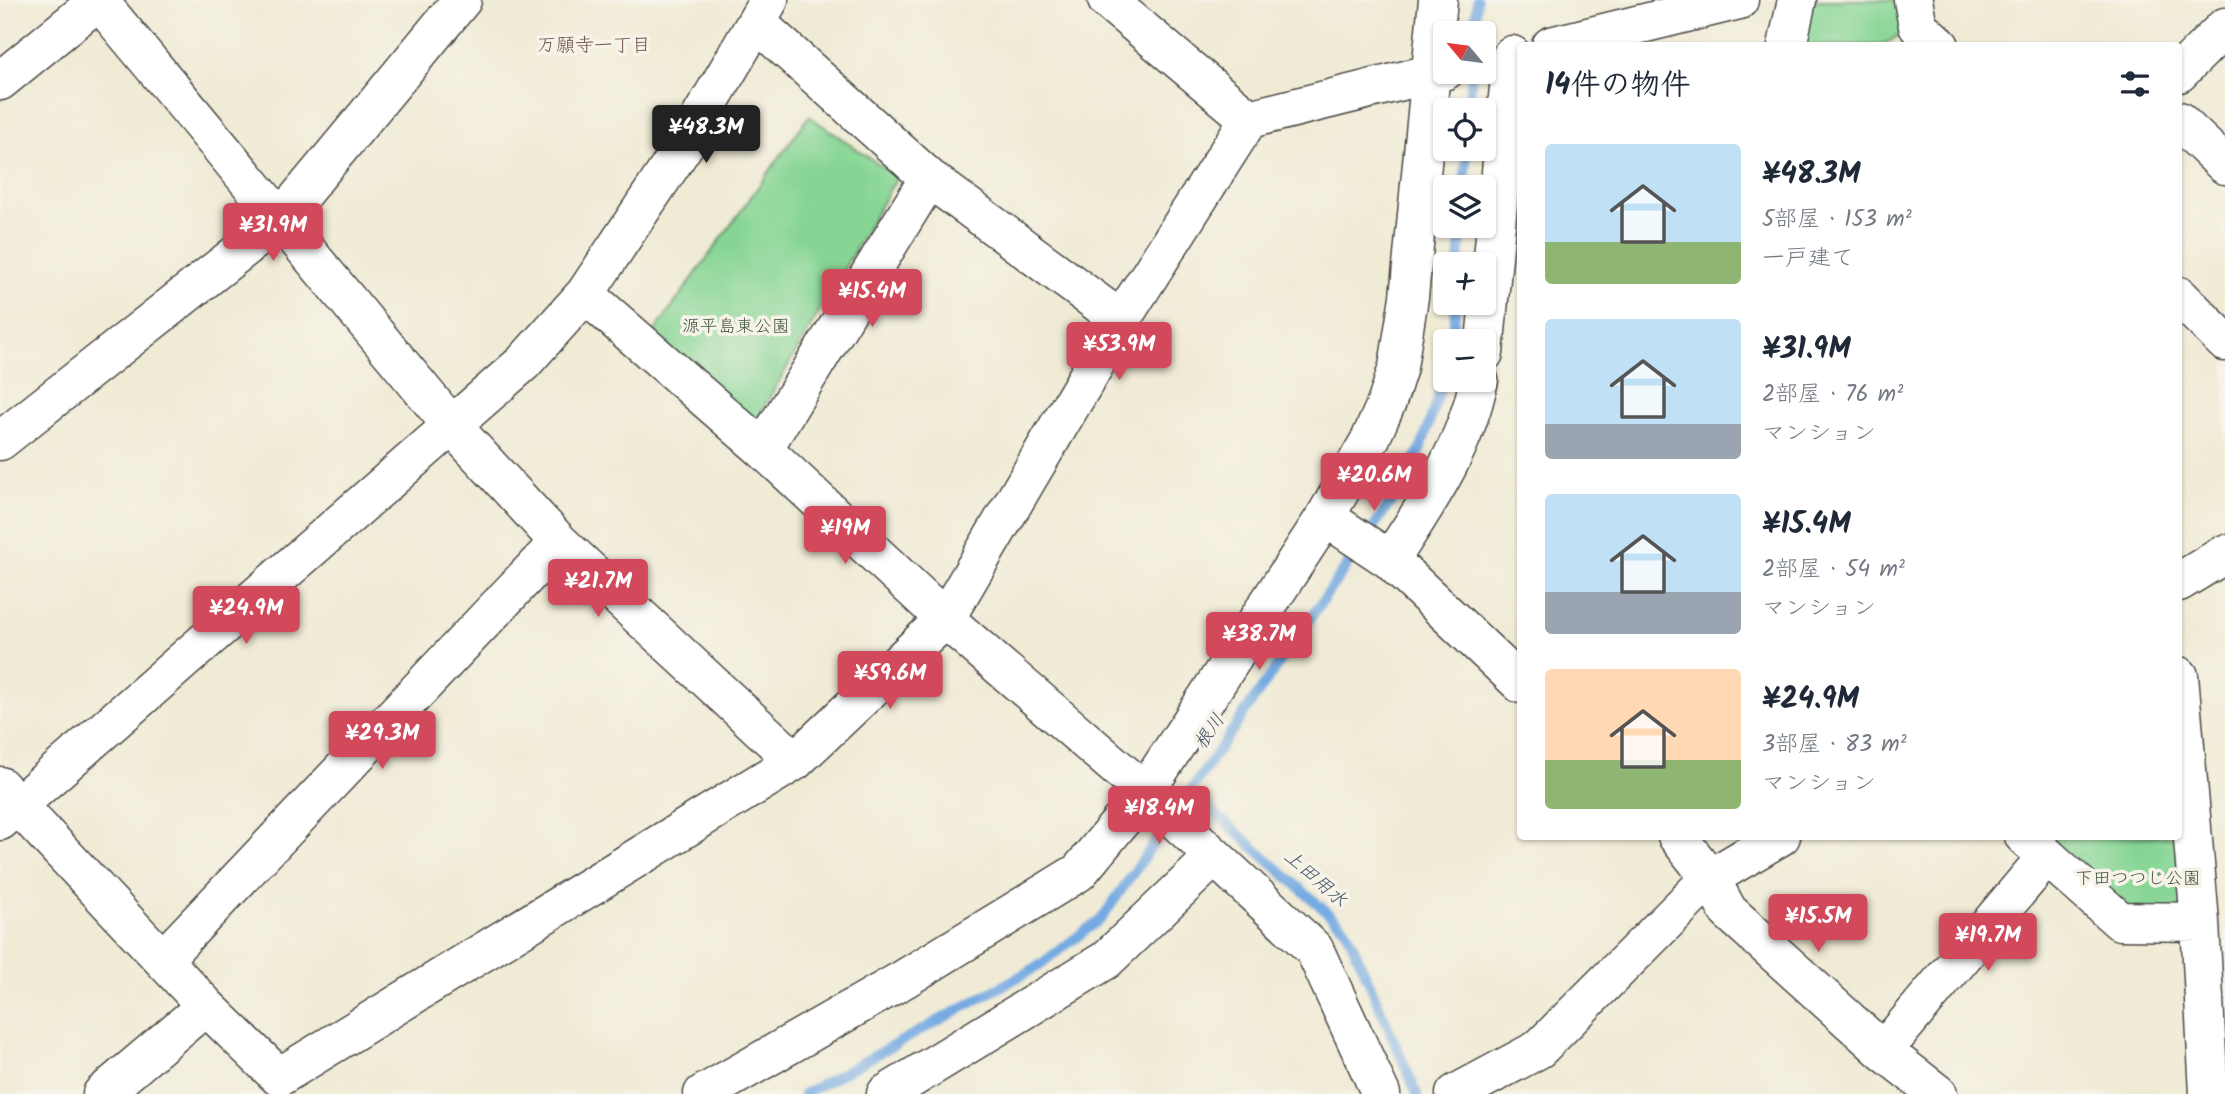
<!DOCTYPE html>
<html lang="ja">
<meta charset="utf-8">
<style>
body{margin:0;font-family:Kalam,"Klee One",sans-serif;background:#f2f2f3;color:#1f2937;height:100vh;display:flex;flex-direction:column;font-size:26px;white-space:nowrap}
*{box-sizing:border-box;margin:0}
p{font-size:23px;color:#747a83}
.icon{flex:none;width:38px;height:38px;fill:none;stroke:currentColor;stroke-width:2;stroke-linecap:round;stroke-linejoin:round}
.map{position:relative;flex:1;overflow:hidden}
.drawer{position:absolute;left:1517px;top:42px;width:665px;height:798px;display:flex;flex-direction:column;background:#fff;border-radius:7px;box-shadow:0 2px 5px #0004}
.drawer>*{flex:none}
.needle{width:46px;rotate:299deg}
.buttons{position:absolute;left:1433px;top:21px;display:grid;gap:14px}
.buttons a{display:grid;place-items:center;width:63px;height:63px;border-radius:7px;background:#fff;box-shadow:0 2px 5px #0004;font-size:35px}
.price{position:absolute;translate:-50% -60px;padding:0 16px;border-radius:7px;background:#d1495b;color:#fff;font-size:23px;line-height:46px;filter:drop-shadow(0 2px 4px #0008)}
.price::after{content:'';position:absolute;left:50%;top:42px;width:21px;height:16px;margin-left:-10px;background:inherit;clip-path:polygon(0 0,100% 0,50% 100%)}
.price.on{background:#222;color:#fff}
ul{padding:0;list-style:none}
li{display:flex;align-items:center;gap:21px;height:175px;padding:0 28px}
li span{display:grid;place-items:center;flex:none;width:196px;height:140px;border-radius:7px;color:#555}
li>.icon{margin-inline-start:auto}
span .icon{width:84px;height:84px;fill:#fffc;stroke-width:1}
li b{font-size:30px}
h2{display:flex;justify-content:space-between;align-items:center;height:84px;padding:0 28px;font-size:30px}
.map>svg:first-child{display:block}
.green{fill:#86d594;stroke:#588060;stroke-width:2}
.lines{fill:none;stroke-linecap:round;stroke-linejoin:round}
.stream{stroke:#74aae2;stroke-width:10}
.minor-casing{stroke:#494844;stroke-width:41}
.minor{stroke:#fff;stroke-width:38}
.labels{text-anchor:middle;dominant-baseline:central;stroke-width:7;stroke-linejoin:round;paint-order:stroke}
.park-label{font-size:18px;fill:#425645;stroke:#f7f3e8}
.neighbourhood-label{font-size:19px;fill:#735854;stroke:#f7f3e8}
.water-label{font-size:19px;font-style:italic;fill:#45576b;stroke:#f7f3e8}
</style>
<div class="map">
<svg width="2225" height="1094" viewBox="0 0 2225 1094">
<rect width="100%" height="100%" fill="#f7f3e8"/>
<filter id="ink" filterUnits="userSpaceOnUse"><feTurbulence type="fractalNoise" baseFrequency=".0143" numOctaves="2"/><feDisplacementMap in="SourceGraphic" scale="14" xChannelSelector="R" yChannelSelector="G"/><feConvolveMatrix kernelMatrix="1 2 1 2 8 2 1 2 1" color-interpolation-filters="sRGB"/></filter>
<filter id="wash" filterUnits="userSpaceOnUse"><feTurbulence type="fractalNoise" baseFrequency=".00686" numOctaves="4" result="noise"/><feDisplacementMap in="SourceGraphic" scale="28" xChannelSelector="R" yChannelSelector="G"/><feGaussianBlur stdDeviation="1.57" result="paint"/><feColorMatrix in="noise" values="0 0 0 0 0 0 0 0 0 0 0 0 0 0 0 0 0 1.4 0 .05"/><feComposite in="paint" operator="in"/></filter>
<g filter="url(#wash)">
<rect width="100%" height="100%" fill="#f0ebd5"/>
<path class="green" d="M1797 0H1913L1918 26 1882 45 1787 46Z
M809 116 897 177 753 426 649 339Z
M2179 836 2200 922 2120 921 2024 837Z"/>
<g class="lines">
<path class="stream" d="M1474 33 1477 0
M1469 110 1472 72
M1464 187 1467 149
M1459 264 1462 226
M1452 341 1456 303
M1190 791 1346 929 1417 1094
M804 1094 1037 967 1102 918 1391 502 1421 448 1446 372"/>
</g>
</g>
<g filter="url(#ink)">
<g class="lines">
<defs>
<path id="minor" d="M98 0 453 427 559 542 795 761
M1107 0 1249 119
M1913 0 1918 26 1940 46
M756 22 929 178 1121 320
M1551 46 1739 0
M1787 46 1797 0
M2179 73 2225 27
M0 81 98 1
M2179 121 2225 165
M585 294 763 449 945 619 1145 792 1314 949 1381 1094
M2179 296 2225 342
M1484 353 1512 55
M0 441 280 220 462 0
M763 449 929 178
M1325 517 1390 560 1521 684
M1390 560C1428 502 1465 449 1479 380
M2179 582 2225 554
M2179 676 2200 922 2209 1094
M0 786 206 1006 279 1077 795 761 945 619 1121 320 1249 119 1446 70
M0 821 523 363 585 294 685 144 769 0
M1677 836 1710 878 1728 911 1883 1051 1938 1094
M2024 836 2120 921 2200 922
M163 959 559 542
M1883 1051 2047 856
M102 1094 206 1006
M703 1094 904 979 1079 872 1145 792 1325 517 1370 440 1387 402 1398 367 1409 297 1438 0
M886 1094 1106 960 1214 857
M1455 1094 1539 1049 1710 878 1781 836"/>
</defs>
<use href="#minor" class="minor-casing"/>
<use href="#minor" class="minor"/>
</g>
</g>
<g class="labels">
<g class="park-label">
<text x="736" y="327">源平島東公園</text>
<text x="2138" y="879">下田つつじ公園</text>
</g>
<g class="neighbourhood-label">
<text x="594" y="46">万願寺一丁目</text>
</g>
<g class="water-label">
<text transform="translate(1210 732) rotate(-55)">根川</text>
<text transform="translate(1315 879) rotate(41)">上田用水</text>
</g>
</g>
</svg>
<div class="buttons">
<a><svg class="needle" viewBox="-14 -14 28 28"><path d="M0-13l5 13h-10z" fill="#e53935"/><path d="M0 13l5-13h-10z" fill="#747a83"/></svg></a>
<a><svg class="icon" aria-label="locate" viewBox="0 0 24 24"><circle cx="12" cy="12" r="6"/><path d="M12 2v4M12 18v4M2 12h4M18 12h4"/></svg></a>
<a><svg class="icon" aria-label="layers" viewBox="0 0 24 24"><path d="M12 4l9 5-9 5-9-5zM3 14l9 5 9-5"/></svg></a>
<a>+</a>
<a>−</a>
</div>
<b class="price on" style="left:706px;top:165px">¥48.3M</b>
<b class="price" style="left:273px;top:263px">¥31.9M</b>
<b class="price" style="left:872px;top:329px">¥15.4M</b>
<b class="price" style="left:1119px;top:382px">¥53.9M</b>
<b class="price" style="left:1374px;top:513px">¥20.6M</b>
<b class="price" style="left:845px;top:566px">¥19M</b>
<b class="price" style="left:598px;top:619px">¥21.7M</b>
<b class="price" style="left:246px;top:646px">¥24.9M</b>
<b class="price" style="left:1259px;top:672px">¥38.7M</b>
<b class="price" style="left:890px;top:711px">¥59.6M</b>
<b class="price" style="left:382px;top:771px">¥29.3M</b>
<b class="price" style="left:1159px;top:846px">¥18.4M</b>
<b class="price" style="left:1818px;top:954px">¥15.5M</b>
<b class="price" style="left:1988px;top:973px">¥19.7M</b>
<section class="drawer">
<h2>14件の物件<svg class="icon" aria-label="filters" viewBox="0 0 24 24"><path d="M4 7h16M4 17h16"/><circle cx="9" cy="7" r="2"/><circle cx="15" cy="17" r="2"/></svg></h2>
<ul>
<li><span style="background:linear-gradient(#bfe0f5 70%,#8fb573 0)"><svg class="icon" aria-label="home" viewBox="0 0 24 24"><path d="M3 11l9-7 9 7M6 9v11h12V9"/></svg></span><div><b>¥48.3M</b><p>5部屋 · 153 m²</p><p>一戸建て</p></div></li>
<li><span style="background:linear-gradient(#bfe0f5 75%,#9aa5b1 0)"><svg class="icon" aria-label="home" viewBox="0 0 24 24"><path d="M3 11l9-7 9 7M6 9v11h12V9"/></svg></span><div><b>¥31.9M</b><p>2部屋 · 76 m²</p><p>マンション</p></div></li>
<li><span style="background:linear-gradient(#bfe0f5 70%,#9aa5b1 0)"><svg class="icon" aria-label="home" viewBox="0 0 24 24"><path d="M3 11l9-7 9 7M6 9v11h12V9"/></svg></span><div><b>¥15.4M</b><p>2部屋 · 54 m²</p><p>マンション</p></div></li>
<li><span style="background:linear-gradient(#ffd9b3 65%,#8fb573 0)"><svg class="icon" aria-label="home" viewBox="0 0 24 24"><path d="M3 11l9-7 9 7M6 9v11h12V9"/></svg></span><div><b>¥24.9M</b><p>3部屋 · 83 m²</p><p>マンション</p></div></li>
</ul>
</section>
</div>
